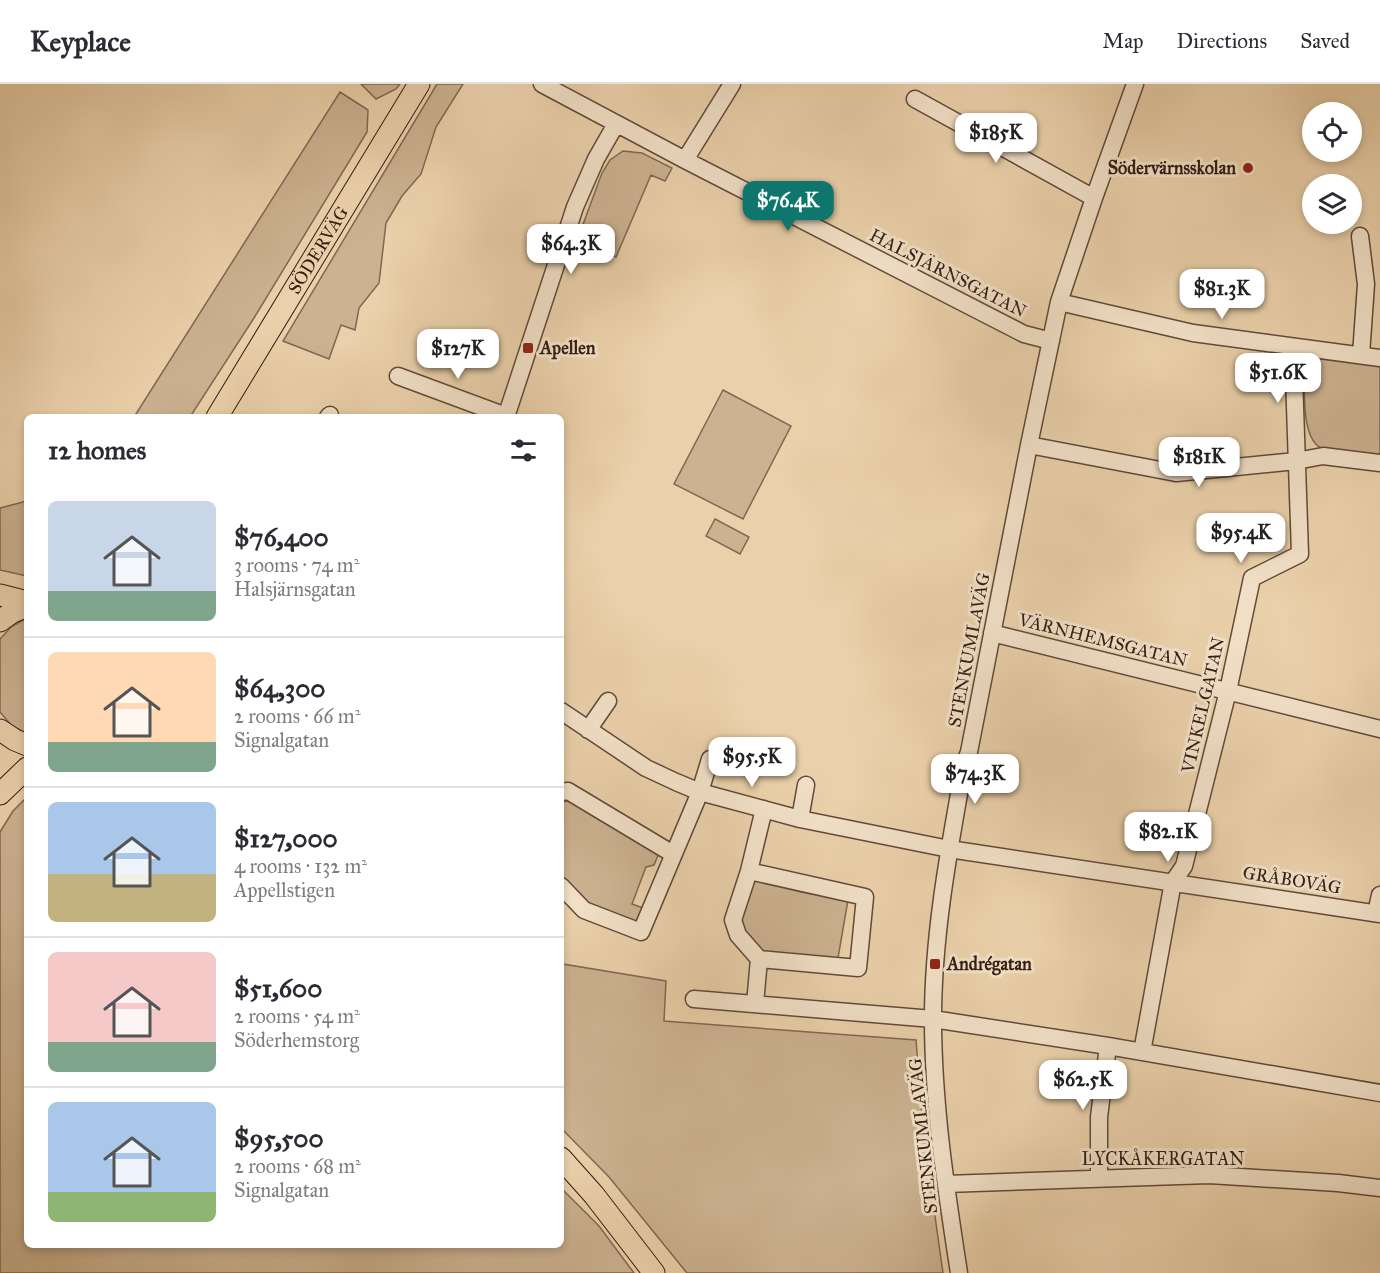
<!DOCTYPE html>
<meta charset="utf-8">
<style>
body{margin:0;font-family:"IM FELL Great Primer",serif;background:#f7f7f7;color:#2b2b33;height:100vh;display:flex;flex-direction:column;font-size:22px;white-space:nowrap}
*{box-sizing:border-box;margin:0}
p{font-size:20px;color:#7c7c81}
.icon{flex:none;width:33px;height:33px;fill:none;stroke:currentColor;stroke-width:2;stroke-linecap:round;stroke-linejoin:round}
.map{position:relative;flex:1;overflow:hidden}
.side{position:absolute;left:24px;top:330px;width:540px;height:834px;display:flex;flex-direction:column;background:#fff;border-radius:9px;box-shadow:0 3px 9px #0003}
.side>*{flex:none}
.controls{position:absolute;left:1302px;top:18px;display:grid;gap:12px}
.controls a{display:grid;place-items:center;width:60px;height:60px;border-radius:50%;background:#fff;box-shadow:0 3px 9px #0003;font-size:30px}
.price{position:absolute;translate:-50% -51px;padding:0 14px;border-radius:12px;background:#fff;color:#222;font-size:20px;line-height:39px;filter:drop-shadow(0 2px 3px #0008)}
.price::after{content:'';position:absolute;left:50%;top:36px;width:18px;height:14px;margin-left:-9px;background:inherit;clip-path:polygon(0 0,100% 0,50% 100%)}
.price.active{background:#0f766e;color:#fff}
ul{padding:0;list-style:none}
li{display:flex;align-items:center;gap:18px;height:150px;padding:0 24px}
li+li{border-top:2px solid #e1e1e2}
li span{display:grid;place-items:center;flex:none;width:168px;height:120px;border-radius:9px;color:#555}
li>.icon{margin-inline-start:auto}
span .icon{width:72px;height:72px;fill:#fffc;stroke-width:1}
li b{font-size:26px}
h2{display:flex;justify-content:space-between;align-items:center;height:72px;padding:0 24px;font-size:26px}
header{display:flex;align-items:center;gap:36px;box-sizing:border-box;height:84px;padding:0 30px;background:#fff;border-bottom:2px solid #e1e1e2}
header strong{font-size:28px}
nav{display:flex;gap:33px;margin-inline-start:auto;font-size:21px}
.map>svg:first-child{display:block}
.green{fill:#ccb291;stroke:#806852;stroke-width:1.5}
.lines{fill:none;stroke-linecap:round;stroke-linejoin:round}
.minor-casing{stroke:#614a3a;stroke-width:19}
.major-casing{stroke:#331d14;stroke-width:23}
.minor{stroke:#f2e1c8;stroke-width:16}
.major{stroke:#ebd1ab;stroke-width:21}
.poi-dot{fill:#8f2418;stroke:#f2e1c8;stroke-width:2}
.labels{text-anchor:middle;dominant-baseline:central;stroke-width:6;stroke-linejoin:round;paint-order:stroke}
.poi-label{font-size:18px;font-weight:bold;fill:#331d14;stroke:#f2e1c8;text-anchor:start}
.street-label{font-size:18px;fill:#331d14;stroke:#f2e1c8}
</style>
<header>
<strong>Keyplace</strong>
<nav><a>Map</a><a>Directions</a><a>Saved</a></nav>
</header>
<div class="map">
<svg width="1380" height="1189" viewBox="0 0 1380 1189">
<rect width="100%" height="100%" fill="#ebd1ab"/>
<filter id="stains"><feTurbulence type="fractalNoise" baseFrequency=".00333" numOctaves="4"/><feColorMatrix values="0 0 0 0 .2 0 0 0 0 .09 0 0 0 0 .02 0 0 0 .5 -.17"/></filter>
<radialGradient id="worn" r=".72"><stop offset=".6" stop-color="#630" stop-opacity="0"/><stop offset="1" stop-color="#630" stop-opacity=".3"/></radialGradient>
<path class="green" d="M361 0H400L396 5 376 15Z
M437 0H463L436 43 421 90 402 112 386 139 379 199 359 224 355 246 341 241 329 275 283 257Z
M340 8 368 26 367 48 254 234 190 333H134Z
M623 67 642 69 672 84 665 97 651 91 616 173 578 154 602 89 610 76Z
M1320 272 1380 280V371C1362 368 1342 369 1324 365 1300 359 1305 303 1304 283L1309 275Z
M723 306 791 342 743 435 674 400Z
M27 417V492L0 486V424Z
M715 435 749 453 740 470 706 452Z
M27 534V650L11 641 0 628V555L11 543Z
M27 713V1161H561V1104L599 1142 634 1189H0V748L13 727Z
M569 717 659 769 654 781 646 783 632 820 643 824 638 838 590 820 561 791V718Z
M753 794 801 808 848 816 838 874 764 870 743 849 739 836Z
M561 877 563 880 666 897 664 937 916 956 923 1047 943 1189H687L609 1093 561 1044Z"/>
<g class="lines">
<defs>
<path id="minor" d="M542 0 685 76 1024 250 1051 257
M915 15 1094 114
M685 76 732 0
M1360 152 1366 200 1361 271
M1059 218 1193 249 1380 274
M398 292 506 332
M328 333 330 331
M506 333 575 123 596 75 616 40
M1029 361 1176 389 1296 377 1323 372 1380 379
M992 549 1380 645
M561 627 646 684 676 698 700 708 800 735 949 765 1380 830
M588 646 608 617
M561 708 568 707 673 770
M800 735 806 701
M749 787 764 725
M561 802 584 826 641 848 700 708 710 675
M1376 829 1380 811
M694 915 933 935 1108 962 1380 1009
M755 920 759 875 738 851 733 836 749 787 865 813 858 884 759 875
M1142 968 1173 798 1184 782 1228 607 1252 494 1300 470 1293 263
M1099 1094V1033L1108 962
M946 1100 1209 1091 1338 1099 1380 1104
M959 1189C946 1105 933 1021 933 935 933 850 949 766 964 682L969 668 1029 361 1059 218 1094 114 1135 0"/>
<g id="major">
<path id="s1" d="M217 333 419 0"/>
<path d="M0 511 27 518"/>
<path d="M0 537 11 529 27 522"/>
<path d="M0 646 15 656 27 661"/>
<path d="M0 710 27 684"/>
<path d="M561 1074 594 1111 654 1189"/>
</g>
</defs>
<use href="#minor" class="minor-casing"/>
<use href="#major" class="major-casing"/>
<use href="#minor" class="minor"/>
<use href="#major" class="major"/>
</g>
<g class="poi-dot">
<circle cx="1248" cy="84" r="6"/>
<rect x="522" y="258" width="12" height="12" rx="3"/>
<rect x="929" y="874" width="12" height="12" rx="3"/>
</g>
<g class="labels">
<g class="poi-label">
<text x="1236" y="84" text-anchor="end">Södervärnsskolan</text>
<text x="540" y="264">Apellen</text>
<text x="947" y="880">Andrégatan</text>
</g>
<g class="street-label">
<text stroke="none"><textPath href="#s1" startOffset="195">SÖDERVÄG</textPath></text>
<text transform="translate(948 189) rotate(27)">HALSJÄRNSGATAN</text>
<text transform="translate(1103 556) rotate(14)">VÄRNHEMSGATAN</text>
<text transform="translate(969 566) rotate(-79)">STENKUMLAVÄG</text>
<text transform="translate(1203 621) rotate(-77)">VINKELGATAN</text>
<text transform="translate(1292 796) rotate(9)">GRÅBOVÄG</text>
<text transform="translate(923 1052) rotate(-96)">STENKUMLAVÄG</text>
<text x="1163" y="1075">LYCKÅKERGATAN</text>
</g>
</g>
<rect width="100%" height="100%" filter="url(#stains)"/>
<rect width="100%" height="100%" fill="url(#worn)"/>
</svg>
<div class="controls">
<a><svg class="icon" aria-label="locate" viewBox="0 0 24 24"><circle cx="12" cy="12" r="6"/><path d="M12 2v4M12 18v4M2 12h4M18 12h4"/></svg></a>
<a><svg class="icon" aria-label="layers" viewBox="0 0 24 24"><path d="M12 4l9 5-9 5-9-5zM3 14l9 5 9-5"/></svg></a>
</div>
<b class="price" style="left:996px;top:80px">$185K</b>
<b class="price active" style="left:788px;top:148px">$76.4K</b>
<b class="price" style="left:571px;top:191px">$64.3K</b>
<b class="price" style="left:1222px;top:236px">$81.3K</b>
<b class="price" style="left:458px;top:296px">$127K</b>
<b class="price" style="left:1278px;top:320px">$51.6K</b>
<b class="price" style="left:1199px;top:404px">$181K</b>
<b class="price" style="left:1241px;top:480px">$95.4K</b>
<b class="price" style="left:752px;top:704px">$95.5K</b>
<b class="price" style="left:975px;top:721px">$74.3K</b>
<b class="price" style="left:1168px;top:779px">$82.1K</b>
<b class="price" style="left:1083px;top:1027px">$62.5K</b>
<section class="side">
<h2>12 homes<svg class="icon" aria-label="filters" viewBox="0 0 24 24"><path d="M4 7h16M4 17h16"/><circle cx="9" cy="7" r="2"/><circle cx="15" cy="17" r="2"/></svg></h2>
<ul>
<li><span style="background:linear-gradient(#c9d6e8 75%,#7fa58c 0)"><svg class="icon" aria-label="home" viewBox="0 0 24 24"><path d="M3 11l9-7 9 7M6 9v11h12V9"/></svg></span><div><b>$76,400</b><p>3 rooms · 74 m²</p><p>Halsjärnsgatan</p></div></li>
<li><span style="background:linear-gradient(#ffd9b3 75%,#7fa58c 0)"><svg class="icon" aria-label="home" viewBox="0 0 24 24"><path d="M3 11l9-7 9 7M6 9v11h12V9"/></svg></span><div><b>$64,300</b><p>2 rooms · 66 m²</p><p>Signalgatan</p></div></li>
<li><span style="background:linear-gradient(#a9c7e8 60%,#c2b280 0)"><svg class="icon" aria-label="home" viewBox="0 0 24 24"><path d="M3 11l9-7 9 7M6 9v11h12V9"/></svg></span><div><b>$127,000</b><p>4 rooms · 132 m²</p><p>Appellstigen</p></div></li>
<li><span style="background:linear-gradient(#f6c9c9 75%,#7fa58c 0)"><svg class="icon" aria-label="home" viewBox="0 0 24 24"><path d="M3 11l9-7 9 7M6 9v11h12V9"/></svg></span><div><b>$51,600</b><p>2 rooms · 54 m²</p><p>Söderhemstorg</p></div></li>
<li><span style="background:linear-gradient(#a9c7e8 75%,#8fb573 0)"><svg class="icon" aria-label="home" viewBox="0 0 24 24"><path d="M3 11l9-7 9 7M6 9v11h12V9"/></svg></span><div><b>$95,500</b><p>2 rooms · 68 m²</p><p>Signalgatan</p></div></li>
</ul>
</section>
</div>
